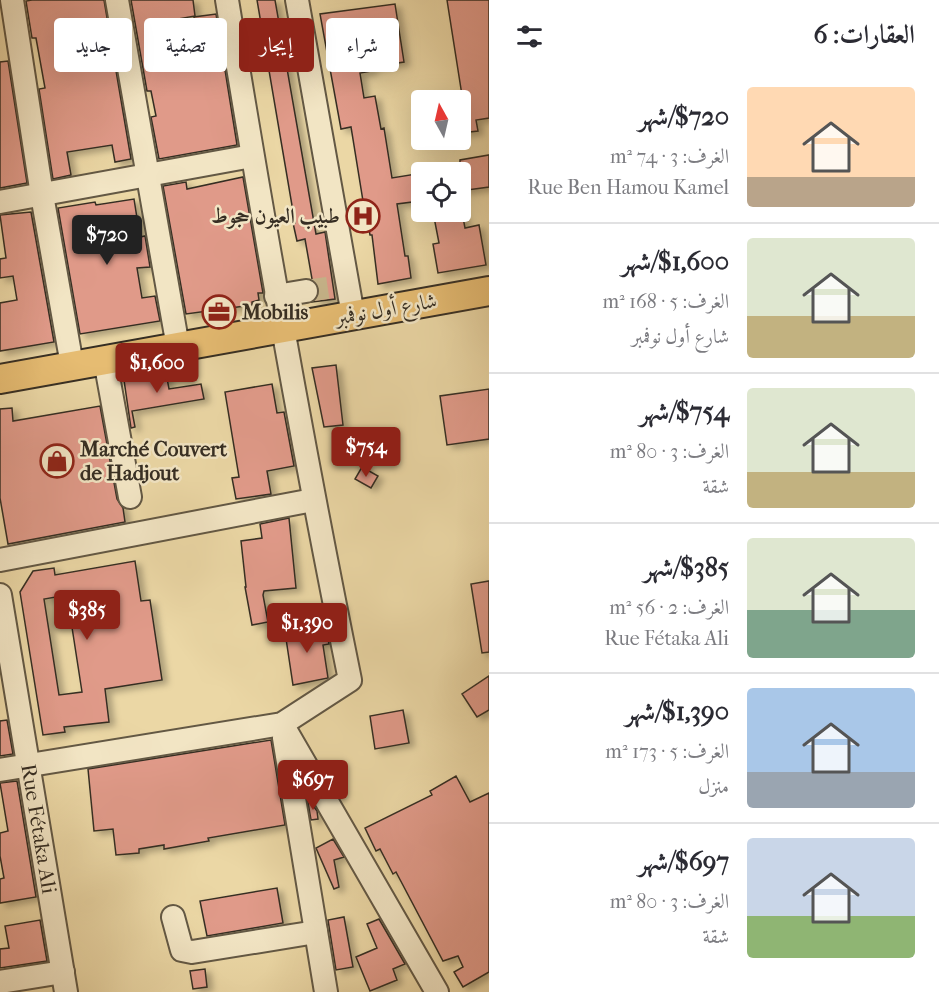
<!DOCTYPE html>
<html lang="ar">
<meta charset="utf-8">
<style>
body{margin:0;font-family:"IM FELL French Canon",Amiri,serif;background:#f7f7f7;color:#2b2b33;direction:rtl;height:100vh;display:flex;flex-direction:column;font-size:22px;white-space:nowrap}
*{box-sizing:border-box;margin:0}
p{font-size:20px;color:#7c7c81}
.icon{flex:none;width:33px;height:33px;fill:none;stroke:currentColor;stroke-width:2;stroke-linecap:round;stroke-linejoin:round}
.map{position:relative;flex:1;overflow:hidden;direction:ltr}
.drawer{display:flex;flex-direction:column;background:#fff;width:450px}
.drawer>*{flex:none}
.top-card{position:absolute;left:18px;top:18px;width:381px;height:54px;direction:rtl;display:flex;gap:12px}
.needle{width:39px;rotate:352deg}
.controls{position:absolute;left:411px;top:90px;display:grid;gap:12px}
.controls a{display:grid;place-items:center;width:60px;height:60px;border-radius:6px;background:#fff;box-shadow:0 6px 24px #0002;font-size:30px}
.price{position:absolute;translate:-50% -51px;padding:0 14px;border-radius:6px;background:#8f2418;color:#fff;font-size:20px;line-height:39px;filter:drop-shadow(0 2px 3px #0008)}
.price::after{content:'';position:absolute;left:50%;top:36px;width:18px;height:14px;margin-left:-9px;background:inherit;clip-path:polygon(0 0,100% 0,50% 100%)}
.price.selected{background:#222;color:#fff}
ul{padding:0;list-style:none}
li{display:flex;align-items:center;gap:18px;height:150px;padding:0 24px}
li+li{border-top:2px solid #e1e1e2}
li span{display:grid;place-items:center;flex:none;width:168px;height:120px;border-radius:6px;color:#555}
li>.icon{margin-inline-start:auto}
span .icon{width:72px;height:72px;fill:#fffc;stroke-width:1}
li b{font-size:26px}
h2{display:flex;justify-content:space-between;align-items:center;height:72px;padding:0 24px;font-size:26px}
.pill{padding:0 21px;border-radius:6px;background:#fff;box-shadow:0 6px 24px #0002;font-size:21px;line-height:54px}
.pill.selected{background:#8f2418;color:#fff}
main{display:flex;flex:1;min-height:0}
.map>svg:first-child{display:block}
.building{fill:#e09a89;stroke:#362e23;stroke-width:1.5;fill-rule:evenodd;filter:url(#shadow)}
.lines{fill:none;stroke-linecap:round;stroke-linejoin:round}
.minor-tunnel{stroke:#c7b58b;stroke-width:22;stroke-dasharray:22 11;stroke-linecap:butt}
.minor-casing{stroke:#635844;stroke-width:26}
.major-casing{stroke:#362e23;stroke-width:32}
.minor{stroke:#f2e5c4;stroke-width:22}
.major{stroke:#e6bc72;stroke-width:28}
.labels{text-anchor:middle;dominant-baseline:central;stroke-width:5;stroke-linejoin:round;paint-order:stroke}
.poi-label{font-size:21px;font-weight:bold;fill:#362e23;stroke:#f2e5c4;text-anchor:start}
.street-label{font-size:21px;fill:#362e23;stroke:#f2e5c4}
</style>
<main>
<section class="drawer">
<h2>العقارات: 6<svg class="icon" aria-label="filters" viewBox="0 0 24 24"><path d="M4 7h16M4 17h16"/><circle cx="9" cy="7" r="2"/><circle cx="15" cy="17" r="2"/></svg></h2>
<ul>
<li><span style="background:linear-gradient(#ffd9b3 75%,#b9a48a 0)"><svg class="icon" aria-label="home" viewBox="0 0 24 24"><path d="M3 11l9-7 9 7M6 9v11h12V9"/></svg></span><div><b>$720/شهر</b><p>الغرف: 3 · 74 m²</p><p>Rue Ben Hamou Kamel</p></div></li>
<li><span style="background:linear-gradient(#dfe7d0 65%,#c2b280 0)"><svg class="icon" aria-label="home" viewBox="0 0 24 24"><path d="M3 11l9-7 9 7M6 9v11h12V9"/></svg></span><div><b>$1,600/شهر</b><p>الغرف: 5 · 168 m²</p><p>شارع أول نوفمبر</p></div></li>
<li><span style="background:linear-gradient(#dfe7d0 70%,#c2b280 0)"><svg class="icon" aria-label="home" viewBox="0 0 24 24"><path d="M3 11l9-7 9 7M6 9v11h12V9"/></svg></span><div><b>$754/شهر</b><p>الغرف: 3 · 80 m²</p><p>شقة</p></div></li>
<li><span style="background:linear-gradient(#dfe7d0 60%,#7fa58c 0)"><svg class="icon" aria-label="home" viewBox="0 0 24 24"><path d="M3 11l9-7 9 7M6 9v11h12V9"/></svg></span><div><b>$385/شهر</b><p>الغرف: 2 · 56 m²</p><p>Rue Fétaka Ali</p></div></li>
<li><span style="background:linear-gradient(#a9c7e8 70%,#9aa5b1 0)"><svg class="icon" aria-label="home" viewBox="0 0 24 24"><path d="M3 11l9-7 9 7M6 9v11h12V9"/></svg></span><div><b>$1,390/شهر</b><p>الغرف: 5 · 173 m²</p><p>منزل</p></div></li>
<li><span style="background:linear-gradient(#c9d6e8 65%,#8fb573 0)"><svg class="icon" aria-label="home" viewBox="0 0 24 24"><path d="M3 11l9-7 9 7M6 9v11h12V9"/></svg></span><div><b>$697/شهر</b><p>الغرف: 3 · 80 m²</p><p>شقة</p></div></li>
</ul>
</section>
<div class="map">
<svg width="489" height="992" viewBox="0 0 489 992">
<defs>
<filter id="shadow"><feDropShadow dx="5.5" dy="3.5" stdDeviation="3" flood-color="#0004"/></filter>
</defs>
<rect width="100%" height="100%" fill="#ebd7a5"/>
<filter id="stains"><feTurbulence type="fractalNoise" baseFrequency=".00333" numOctaves="4"/><feColorMatrix values="0 0 0 0 .2 0 0 0 0 .09 0 0 0 0 .02 0 0 0 .5 -.17"/></filter>
<radialGradient id="worn" r=".72"><stop offset=".6" stop-color="#630" stop-opacity="0"/><stop offset="1" stop-color="#630" stop-opacity=".3"/></radialGradient>
<path class="building" d="M32 0H104L131 159 115 162 112 145 67 152 71 175 53 179 39 89 45 88 36 38H32L26 1Z
M131 0H193L195 16 161 22 166 61 200 60 194 17 216 14 237 145 159 159 151 117 156 116 151 91H147Z
M257 0H275L316 234 325 232 335 299 312 302 318 296 319 288 312 279 305 239 297 241 293 223H295Z
M447 0H489V118L476 120 478 131 461 133 460 108H464Z
M395 4 404 62 371 67 372 71 360 73 364 98 375 96 381 129 384 128 392 178 416 174 420 201 397 204 405 256H408L411 278 378 284 372 235H370L364 201H363L351 127 341 129 320 14Z
M8 61 27 183 0 188V62Z
M489 155V187L460 191V160Z
M243 177 263 293H258L259 300 252 302V305L186 314 163 186 186 182 187 189Z
M134 199 140 237 145 236 150 267 137 268 142 298 155 296 160 321 80 334 58 208 95 202 96 205Z
M31 212 54 342 0 351V303L17 300 13 276 0 278V259L6 258 0 215Z
M433 212H462L465 228 479 225 486 265 438 273 433 244 439 243Z
M336 365 343 425 324 427 312 368Z
M166 373 169 389 201 384 204 399 132 411 135 427 131 428 124 380Z
M272 384 277 413 284 412 294 466 267 471 271 494 236 499 232 478 239 477 225 392Z
M489 389V439L447 445 440 396Z
M100 406 117 499 123 508 125 522 8 544 0 498V409L12 408 13 421Z
M362 467 378 476 371 488 355 479Z
M289 518 296 588 264 591 263 595 268 622 252 625 245 587H246L241 541 262 538 260 524Z
M135 561 141 601 150 600 162 680 105 689 109 722 64 727 65 732 43 735 20 592 33 571 54 568 55 575ZM67 595 82 692 59 695 44 599Z
M489 581V652L482 653 471 584Z
M325 626 329 644 323 645 328 678 293 685 285 632Z
M489 676V710L477 717 462 694Z
M403 710 409 743 375 749 370 716Z
M7 720 13 754 0 756V721Z
M271 740 285 825 208 838 209 841 164 849V845L139 849V853L116 855 113 829 94 831 88 769Z
M456 776 470 802 489 793V972L463 987 454 972 463 967 458 956 443 961 396 872 393 874 380 849 376 851 365 828 432 795 430 791Z
M17 781 36 897 0 903V879L4 878 0 856V833L8 831 0 783Z
M307 797 317 811 318 819 311 820Z
M333 839 344 857 334 860 339 887 334 889 316 848Z
M277 888 283 923 207 936 200 901Z
M344 917 353 967 336 970 328 920Z
M379 919 405 964 393 969 397 980 370 991 356 957 377 948 367 924Z
M40 920 47 961 0 968V949L9 948 5 926Z
M205 969 207 987 193 989 190 971Z"/>
<g class="lines">
<path class="minor-tunnel" d="M306 291 333 287"/>
<defs>
<g id="minor">
<path d="M12 0 42 195 72 365"/>
<path d="M117 0 178 347"/>
<path d="M297 0 353 315"/>
<path d="M0 202 252 156"/>
<path d="M276 296 306 291"/>
<path d="M105 360 130 497"/>
<path d="M0 560 313 500"/>
<path id="s1" d="M0 595 66 992"/>
<path d="M282 724 437 992"/>
<path d="M284 738 326 992"/>
<path d="M0 770 282 724 350 680C304 454 264 228 227 0"/>
<path d="M173 917 182 950 192 952 316 932"/>
<path d="M0 982 63 972"/>
</g>
<path id="major" d="M0 379 489 291"/>
</defs>
<use href="#minor" class="minor-casing"/>
<use href="#major" class="major-casing"/>
<use href="#minor" class="minor"/>
<use href="#major" class="major"/>
</g>
<defs>
<symbol id="hospital-ring" viewBox="-11 -11 22 22"><circle r="9.5" fill="#f2e5c4" stroke="#8f2418" stroke-width="1.5"/><path d="M-5-5h3v3.5h4V-5h3V5h-3V1.5h-4V5h-3Z" fill="#8f2418"/></symbol>
<symbol id="office-ring" viewBox="-11 -11 22 22"><circle r="9.5" fill="#f2e5c4" stroke="#8f2418" stroke-width="1.5"/><path d="M-6-3h4V-5.5h4V-3h4V5H-6ZM-1-4.5V-3h2v-1.5ZM-6 0V1H6V0Z" fill="#8f2418"/></symbol>
<symbol id="shop-ring" viewBox="-11 -11 22 22"><circle r="9.5" fill="#f2e5c4" stroke="#8f2418" stroke-width="1.5"/><path d="M-5-2.5h2.3a2.7 3.5 0 0 1 5.4 0H5L5.5 6h-11ZM-1.5-2.5h3a1.5 2.3 0 0 0-3 0Z" fill="#8f2418"/></symbol>
</defs>
<g fill-rule="evenodd">
<use href="#hospital-ring" x="344" y="197" width="38" height="38"/>
<use href="#office-ring" x="200" y="293" width="38" height="38"/>
<use href="#shop-ring" x="38" y="442" width="38" height="38"/>
</g>
<g class="labels">
<g class="poi-label">
<text x="340" y="216" text-anchor="end">طبيب العيون حجوط</text>
<text x="242" y="312">Mobilis</text>
<text x="80" y="449">Marché Couvert<tspan x="80" dy="24">de Hadjout</tspan></text>
</g>
<g class="street-label">
<text transform="translate(386 309) rotate(-10)">شارع أول نوفمبر</text>
<text stroke="none"><textPath href="#s1" startOffset="237">Rue Fétaka Ali</textPath></text>
</g>
</g>
<rect width="100%" height="100%" filter="url(#stains)"/>
<rect width="100%" height="100%" fill="url(#worn)"/>
</svg>
<div class="controls">
<a><svg class="needle" viewBox="-14 -14 28 28"><path d="M0-13l5 13h-10z" fill="#e53935"/><path d="M0 13l5-13h-10z" fill="#7c7c81"/></svg></a>
<a><svg class="icon" aria-label="locate" viewBox="0 0 24 24"><circle cx="12" cy="12" r="6"/><path d="M12 2v4M12 18v4M2 12h4M18 12h4"/></svg></a>
</div>
<b class="price selected" style="left:107px;top:266px">$720</b>
<b class="price" style="left:157px;top:394px">$1,600</b>
<b class="price" style="left:366px;top:478px">$754</b>
<b class="price" style="left:87px;top:641px">$385</b>
<b class="price" style="left:307px;top:654px">$1,390</b>
<b class="price" style="left:313px;top:811px">$697</b>
<div class="top-card">
<a class="pill">شراء</a>
<a class="pill selected">إيجار</a>
<a class="pill">تصفية</a>
<a class="pill">جديد</a>
</div>
</div>
</main>
